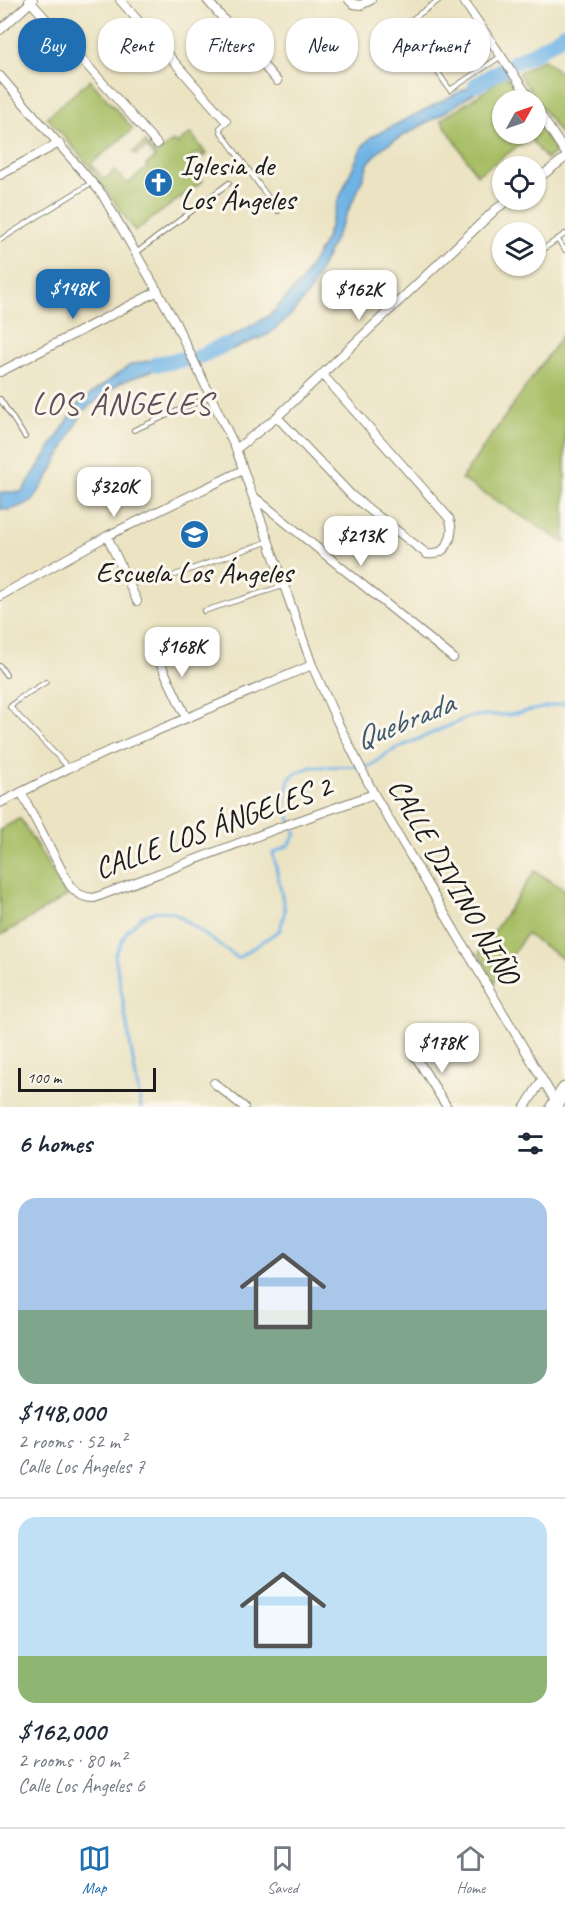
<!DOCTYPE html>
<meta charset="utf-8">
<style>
body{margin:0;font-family:Caveat,sans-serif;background:#f2f2f3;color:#1f2937;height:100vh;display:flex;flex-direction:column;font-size:22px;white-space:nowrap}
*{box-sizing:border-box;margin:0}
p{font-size:20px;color:#747a83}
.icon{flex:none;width:33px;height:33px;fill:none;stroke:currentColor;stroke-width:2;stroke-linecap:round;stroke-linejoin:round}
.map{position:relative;height:1107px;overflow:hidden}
.panel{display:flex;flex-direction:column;background:#fff;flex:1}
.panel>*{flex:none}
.guide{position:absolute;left:18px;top:18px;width:530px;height:54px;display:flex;gap:12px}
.needle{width:39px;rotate:50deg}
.fabs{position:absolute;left:492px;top:90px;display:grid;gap:12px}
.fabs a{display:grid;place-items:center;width:54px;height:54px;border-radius:50%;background:#fff;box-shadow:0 2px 4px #0004;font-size:30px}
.scale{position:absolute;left:18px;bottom:15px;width:138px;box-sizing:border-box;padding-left:6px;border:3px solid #1c1c1c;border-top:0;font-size:16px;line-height:21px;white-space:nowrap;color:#1c1c1c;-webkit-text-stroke:4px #fbf7ec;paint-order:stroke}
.price{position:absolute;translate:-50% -51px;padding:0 14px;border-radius:12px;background:#fff;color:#222;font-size:20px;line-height:39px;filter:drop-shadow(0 2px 3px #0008)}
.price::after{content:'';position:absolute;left:50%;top:36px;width:18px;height:14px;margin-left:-9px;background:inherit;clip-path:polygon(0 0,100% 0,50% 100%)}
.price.active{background:#1f6fb2;color:#fff}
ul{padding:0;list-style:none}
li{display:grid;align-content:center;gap:12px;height:318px;padding:0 18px}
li+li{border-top:2px solid #e0e1e3}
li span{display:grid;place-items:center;height:186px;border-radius:18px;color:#555}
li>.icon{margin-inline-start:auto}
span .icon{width:108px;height:108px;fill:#fffc;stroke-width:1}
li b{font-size:26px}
h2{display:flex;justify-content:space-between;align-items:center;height:72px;padding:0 18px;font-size:26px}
.chip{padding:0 21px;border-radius:24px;background:#fff;box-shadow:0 2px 4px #0004;font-size:21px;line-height:54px}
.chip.active{background:#1f6fb2;color:#fff}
.menu{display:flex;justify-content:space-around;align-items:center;height:84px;border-top:2px solid #e0e1e3;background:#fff;font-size:16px;color:#747a83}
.menu a{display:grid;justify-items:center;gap:3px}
.menu .active{color:#1f6fb2}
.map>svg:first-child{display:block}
.green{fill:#a6bd63;stroke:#616c40;stroke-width:1.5}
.water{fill:#70b4e6;stroke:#466881;stroke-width:1.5}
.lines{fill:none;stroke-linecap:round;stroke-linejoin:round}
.stream{stroke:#70b4e6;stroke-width:3}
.river{stroke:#70b4e6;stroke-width:16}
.lane-casing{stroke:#84806f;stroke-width:6}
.street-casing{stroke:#84806f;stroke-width:10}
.highway-casing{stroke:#84806f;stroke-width:17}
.lane{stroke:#fff;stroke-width:4}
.street{stroke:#fff;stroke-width:8}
.highway{stroke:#fff;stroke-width:15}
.labels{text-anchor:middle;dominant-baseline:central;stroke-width:6;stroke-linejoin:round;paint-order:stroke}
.poi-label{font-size:30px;fill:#1c1c1c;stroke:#fbf7ec;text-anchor:start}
.street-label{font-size:30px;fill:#1c1c1c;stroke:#fbf7ec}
.neighbourhood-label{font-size:32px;letter-spacing:1.5px;fill:#614e58;stroke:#fbf7ec}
.water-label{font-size:32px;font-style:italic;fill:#3e596d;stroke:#fbf7ec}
</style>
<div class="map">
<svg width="565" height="1107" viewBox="0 0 565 1107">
<rect width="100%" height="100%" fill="#fbf7ec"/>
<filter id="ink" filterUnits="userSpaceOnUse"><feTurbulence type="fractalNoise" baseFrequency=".0167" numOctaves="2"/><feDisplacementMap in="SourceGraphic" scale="12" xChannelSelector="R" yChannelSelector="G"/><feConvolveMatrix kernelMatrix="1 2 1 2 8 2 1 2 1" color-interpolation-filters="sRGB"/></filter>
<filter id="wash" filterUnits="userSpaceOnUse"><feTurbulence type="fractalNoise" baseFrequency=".008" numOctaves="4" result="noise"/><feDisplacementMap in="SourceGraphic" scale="24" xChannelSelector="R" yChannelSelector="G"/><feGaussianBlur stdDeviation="1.35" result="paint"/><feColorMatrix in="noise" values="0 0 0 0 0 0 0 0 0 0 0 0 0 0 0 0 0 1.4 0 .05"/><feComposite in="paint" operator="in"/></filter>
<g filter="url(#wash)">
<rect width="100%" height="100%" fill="#ebe3c2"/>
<path class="green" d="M544 59 565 77V141L518 73Z
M505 74 522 100H502V134H536V121L556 152 546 159 530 138 477 175 441 120 488 89Z
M90 80 133 129 91 164 104 179 115 170 127 184 147 168 146 165 155 158 147 147 136 155 133 152 145 142 156 155 173 141 177 144 191 133 206 154 203 157 199 152 188 160 203 181 135 231 89 166 47 117Z
M565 331V543L461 479Z
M20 818 67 896 0 936V830Z
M535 871 565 890V960L526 934 494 983 479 953Z"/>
<path class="water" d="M495 74 482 88 442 114 383 147 369 162 358 190 309 293 292 314 269 334 221 354H206L215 346 270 315 301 282 326 239 338 201 362 147 371 137Z
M156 359 179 360 120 383 83 411 51 472 32 502 10 510 0 509V492H22L79 403 130 365Z"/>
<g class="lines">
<path class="stream" d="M141 1107 115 955 127 931 142 917 156 911 173 912 238 958 280 930 285 910 273 853 289 845 296 834 284 806 289 779 296 773 311 767 370 766 391 751 469 717 485 715H509L565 703"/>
<path class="river" d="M515 62 529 56 565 34
M476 85 501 70
M200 356 224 345
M157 364 185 359"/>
</g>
</g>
<g filter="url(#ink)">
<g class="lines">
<defs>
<path id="lane" d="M405 24 450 90 500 57
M376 45 439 0
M226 122 220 128 221 132 278 211
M557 239 565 250
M0 240 91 183
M539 252 565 234
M136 253 229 183
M0 399 25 437
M134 430 211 396
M175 575 267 542
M204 611 283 586
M0 666 6 675
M46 682 20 698 10 707 68 767"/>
<path id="street" d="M29 0 157 144
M120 0 226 121
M207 0 277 81
M349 0 353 4 361 5 371 0
M463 0 531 100
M0 30 33 0
M0 76 102 194 175 322 236 449 312 665 337 721 374 794 557 1104
M536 108 565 152
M0 175 59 143
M536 180 565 158
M0 372 158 291
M277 417 352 496 427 554C447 557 456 534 449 518L322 374
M236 449 277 417 496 209 509 200
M253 496 453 658
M107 536 137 601
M0 596 107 536 243 470
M154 650 186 717
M21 792 69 884C76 894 82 897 94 898L281 827 374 794
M0 803 69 768 312 665
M414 1054 447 1107
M214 1083 244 1107
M525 1107 542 1080"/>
<path id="highway" d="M554 1107 565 1090"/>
</defs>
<use href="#lane" class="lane-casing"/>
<use href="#street" class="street-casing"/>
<use href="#highway" class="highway-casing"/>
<use href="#lane" class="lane"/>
<use href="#street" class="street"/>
<use href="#highway" class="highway"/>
</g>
</g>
<defs>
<symbol id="church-disc" viewBox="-11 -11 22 22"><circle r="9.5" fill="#1f6fb2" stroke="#fbf7ec"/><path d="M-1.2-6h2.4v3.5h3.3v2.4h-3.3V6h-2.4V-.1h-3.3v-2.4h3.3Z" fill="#fff"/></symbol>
<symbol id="school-disc" viewBox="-11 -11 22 22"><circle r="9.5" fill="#1f6fb2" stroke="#fbf7ec"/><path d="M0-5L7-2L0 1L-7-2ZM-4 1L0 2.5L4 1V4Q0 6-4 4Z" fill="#fff"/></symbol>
</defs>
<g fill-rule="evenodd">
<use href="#church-disc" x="142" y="166" width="33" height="33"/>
<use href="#school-disc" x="178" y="518" width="33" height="33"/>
</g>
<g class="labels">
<g class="poi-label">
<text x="180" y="165">Iglesia de<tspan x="180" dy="34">Los Ángeles</tspan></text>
<text x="194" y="572" text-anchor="middle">Escuela Los Ángeles</text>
</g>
<g class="street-label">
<text transform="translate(213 827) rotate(-20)">CALLE LOS ÁNGELES 2</text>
<text transform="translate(454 881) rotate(60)">CALLE DIVINO NIÑO</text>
</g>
<g class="neighbourhood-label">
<text x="122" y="403">LOS ÁNGELES</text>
</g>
<g class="water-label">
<text transform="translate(404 721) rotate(-22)">Quebrada</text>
</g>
</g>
</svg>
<div class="fabs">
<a><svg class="needle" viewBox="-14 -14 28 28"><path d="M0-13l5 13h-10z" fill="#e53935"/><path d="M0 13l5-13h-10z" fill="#747a83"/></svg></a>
<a><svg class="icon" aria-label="locate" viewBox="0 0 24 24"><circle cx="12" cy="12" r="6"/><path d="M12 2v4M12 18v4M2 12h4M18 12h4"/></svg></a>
<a><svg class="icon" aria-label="layers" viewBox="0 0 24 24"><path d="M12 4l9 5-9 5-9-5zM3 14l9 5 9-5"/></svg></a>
</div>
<div class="scale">100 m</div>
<b class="price active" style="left:73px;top:320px">$148K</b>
<b class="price" style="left:359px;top:321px">$162K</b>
<b class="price" style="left:114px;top:518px">$320K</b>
<b class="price" style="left:361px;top:567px">$213K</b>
<b class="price" style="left:182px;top:678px">$168K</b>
<b class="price" style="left:442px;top:1074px">$178K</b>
<div class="guide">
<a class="chip active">Buy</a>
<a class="chip">Rent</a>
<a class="chip">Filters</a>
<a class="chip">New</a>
<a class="chip">Apartment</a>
</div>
</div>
<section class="panel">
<h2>6 homes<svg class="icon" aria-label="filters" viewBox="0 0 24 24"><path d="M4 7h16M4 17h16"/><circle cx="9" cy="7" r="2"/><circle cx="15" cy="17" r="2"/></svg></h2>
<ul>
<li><span style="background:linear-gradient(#a9c7e8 60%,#7fa58c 0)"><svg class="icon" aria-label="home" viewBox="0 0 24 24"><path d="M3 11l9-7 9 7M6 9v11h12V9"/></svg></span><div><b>$148,000</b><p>2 rooms · 52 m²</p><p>Calle Los Ángeles 7</p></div></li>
<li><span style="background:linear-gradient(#bfe0f5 75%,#8fb573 0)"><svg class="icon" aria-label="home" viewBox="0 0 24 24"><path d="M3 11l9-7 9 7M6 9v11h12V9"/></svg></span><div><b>$162,000</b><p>2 rooms · 80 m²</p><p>Calle Los Ángeles 6</p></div></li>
</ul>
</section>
<nav class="menu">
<a class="active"><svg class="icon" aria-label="map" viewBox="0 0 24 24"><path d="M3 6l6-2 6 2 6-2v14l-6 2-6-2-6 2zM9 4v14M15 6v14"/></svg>Map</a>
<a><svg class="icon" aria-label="saved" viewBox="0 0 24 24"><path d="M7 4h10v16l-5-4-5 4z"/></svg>Saved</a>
<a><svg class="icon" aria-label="home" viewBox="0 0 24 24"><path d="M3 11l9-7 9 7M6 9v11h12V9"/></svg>Home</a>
</nav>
